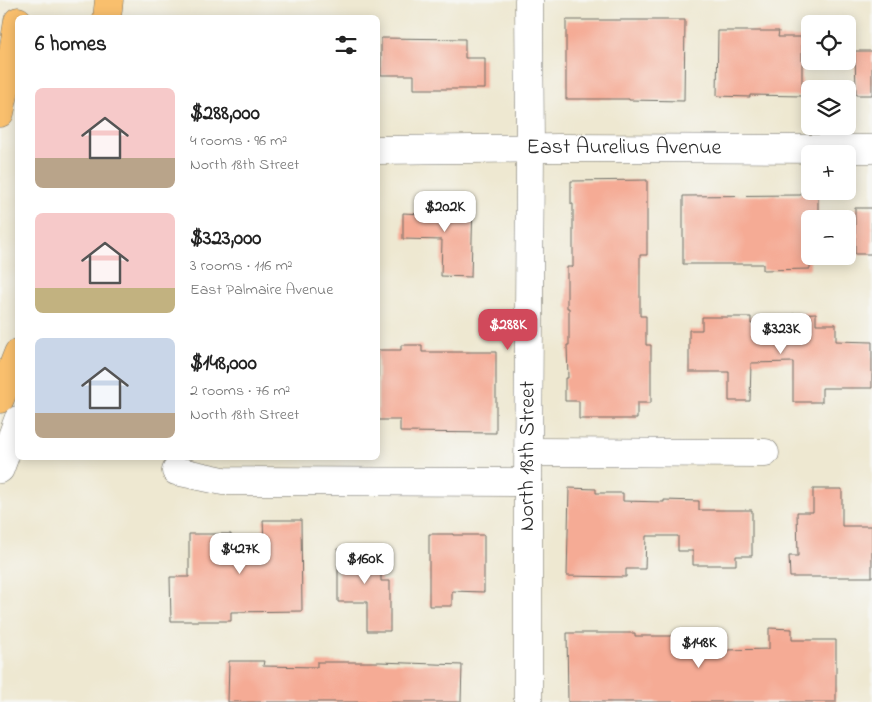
<!DOCTYPE html>
<meta charset="utf-8">
<style>
body{margin:0;font-family:"Indie Flower",sans-serif;background:#f2f2f2;color:#222;height:100vh;display:flex;flex-direction:column;font-size:19px;white-space:nowrap}
*{box-sizing:border-box;margin:0}
p{font-size:16px;color:#767676}
.icon{flex:none;width:28px;height:28px;fill:none;stroke:currentColor;stroke-width:2;stroke-linecap:round;stroke-linejoin:round}
.map{position:relative;flex:1;overflow:hidden}
.panel{position:absolute;left:15px;top:15px;width:365px;height:445px;display:flex;flex-direction:column;background:#fff;border-radius:8px;box-shadow:0 2px 12px #0003}
.panel>*{flex:none}
.tools{position:absolute;left:801px;top:15px;display:grid;gap:10px}
.tools a{display:grid;place-items:center;width:55px;height:55px;border-radius:8px;background:#fff;box-shadow:0 2px 12px #0003;font-size:25px}
.price{position:absolute;translate:-50% -42px;padding:0 11px;border-radius:10px;background:#fff;color:#222;font-size:16px;line-height:32px;filter:drop-shadow(0 1px 2px #0008)}
.price::after{content:'';position:absolute;left:50%;top:30px;width:15px;height:11px;margin-left:-8px;background:inherit;clip-path:polygon(0 0,100% 0,50% 100%)}
.price.current{background:#d1495b;color:#fff}
ul{padding:0;list-style:none}
li{display:flex;align-items:center;gap:15px;height:125px;padding:0 20px}
li span{display:grid;place-items:center;flex:none;width:140px;height:100px;border-radius:8px;color:#555}
li>.icon{margin-inline-start:auto}
span .icon{width:60px;height:60px;fill:#fffc;stroke-width:1}
li b{font-size:21px}
h2{display:flex;justify-content:space-between;align-items:center;height:60px;padding:0 20px;font-size:21px}
.map>svg:first-child{display:block}
.building{fill:#f5ab95}
.lines{fill:none;stroke-linecap:round;stroke-linejoin:round}
.minor-casing{stroke:#6f6d65;stroke-width:29}
.highway-casing{stroke:#6f6d65;stroke-width:29}
.minor{stroke:#fff;stroke-width:28}
.highway{stroke:#f9bf6d;stroke-width:28}
.labels{text-anchor:middle;dominant-baseline:central;stroke-width:4.5;stroke-linejoin:round;paint-order:stroke}
.street-label{font-size:22px;fill:#2b2b2b;stroke:#f6f6f2}
</style>
<div class="map">
<svg width="872" height="702" viewBox="0 0 872 702">
<rect width="100%" height="100%" fill="#f6f6f2"/>
<filter id="ink" filterUnits="userSpaceOnUse"><feTurbulence type="fractalNoise" baseFrequency=".02" numOctaves="2"/><feDisplacementMap in="SourceGraphic" scale="10" xChannelSelector="R" yChannelSelector="G"/><feConvolveMatrix kernelMatrix="1 2 1 2 8 2 1 2 1" color-interpolation-filters="sRGB"/></filter>
<filter id="wash" filterUnits="userSpaceOnUse"><feTurbulence type="fractalNoise" baseFrequency=".0096" numOctaves="4" result="noise"/><feDisplacementMap in="SourceGraphic" scale="20" xChannelSelector="R" yChannelSelector="G"/><feGaussianBlur stdDeviation="1.12" result="paint"/><feColorMatrix in="noise" values="0 0 0 0 0 0 0 0 0 0 0 0 0 0 0 0 0 1.4 0 .05"/><feComposite in="paint" operator="in"/></filter>
<g filter="url(#wash)">
<rect width="100%" height="100%" fill="#eee8d1"/>
<g id="blocks">
<path class="building" d="M566 20H685L684 101 629 100V99H566Z
M718 31H779L778 37H802V96L750 95V97L717 96Z
M381 38 465 39V58H485V89H414V75H381Z
M855 51H872V95H856Z
M647 180V255H640V316H646V345H651V403H637V419H579V401H565V378H568L567 345H569V308H567V267H573V204H571V181Z
M801 191H818V219H810V269L763 270V264H683V196L801 195Z
M424 201 473 203 471 277 441 276 442 240 403 239V213L423 214Z
M855 208H872V254H855Z
M816 313V324H836V341L872 342V388H822V402H793V362L751 363 750 401H729V372H689V330H702V317H751V324H793V314Z
M401 345H422V352H496V433L400 432V420H378V350H401Z
M569 488 596 489V493H623V501L664 502V500L699 501V510H752V556H736V565H693V551H678V536H646L645 569H626V577L567 576Z
M813 489H842V526H872V577H790L789 556H798L797 512H813Z
M263 520H301L302 611 231 612V621H171L170 577H189V534H231V543H264Z
M429 534H453V535H484V592L452 591V606H429Z
M338 549H381V581H390V631H367V602H338Z
M769 628 792 629V640H836V702H568L567 633H635V636H727V650L769 649Z
M229 661H264L263 666 317 667V662H380L462 665 461 702H228Z"/>
</g>
</g>
<g filter="url(#ink)">
<use href="#blocks" fill-opacity="0" stroke="#6f6d65" stroke-width="1"/>
<g class="lines">
<defs>
<g id="minor">
<path id="s1" d="M378 150 559 148 872 149"/>
<path d="M529 452 765 453"/>
<path d="M0 469 18 420"/>
<path d="M176 471 223 481 528 482"/>
<path id="s2" d="M528 702V482L530 149 529 0"/>
</g>
<path id="highway" d="M107 18 109 0
M0 113 12 58 18 21
M0 399 18 353"/>
</defs>
<use href="#minor" class="minor-casing"/>
<use href="#highway" class="highway-casing"/>
<use href="#minor" class="minor"/>
<use href="#highway" class="highway"/>
</g>
</g>
<g class="labels">
<g class="street-label">
<text stroke="none"><textPath href="#s1" startOffset="246">East Aurelius Avenue</textPath></text>
<text stroke="none"><textPath href="#s2" startOffset="246">North 18th Street</textPath></text>
</g>
</g>
</svg>
<div class="tools">
<a><svg class="icon" aria-label="locate" viewBox="0 0 24 24"><circle cx="12" cy="12" r="6"/><path d="M12 2v4M12 18v4M2 12h4M18 12h4"/></svg></a>
<a><svg class="icon" aria-label="layers" viewBox="0 0 24 24"><path d="M12 4l9 5-9 5-9-5zM3 14l9 5 9-5"/></svg></a>
<a>+</a>
<a>−</a>
</div>
<b class="price" style="left:445px;top:233px">$202K</b>
<b class="price current" style="left:508px;top:351px">$288K</b>
<b class="price" style="left:781px;top:355px">$323K</b>
<b class="price" style="left:240px;top:575px">$427K</b>
<b class="price" style="left:365px;top:585px">$160K</b>
<b class="price" style="left:699px;top:669px">$148K</b>
<section class="panel">
<h2>6 homes<svg class="icon" aria-label="filters" viewBox="0 0 24 24"><path d="M4 7h16M4 17h16"/><circle cx="9" cy="7" r="2"/><circle cx="15" cy="17" r="2"/></svg></h2>
<ul>
<li><span style="background:linear-gradient(#f6c9c9 70%,#b9a48a 0)"><svg class="icon" aria-label="home" viewBox="0 0 24 24"><path d="M3 11l9-7 9 7M6 9v11h12V9"/></svg></span><div><b>$288,000</b><p>4 rooms · 96 m²</p><p>North 18th Street</p></div></li>
<li><span style="background:linear-gradient(#f6c9c9 75%,#c2b280 0)"><svg class="icon" aria-label="home" viewBox="0 0 24 24"><path d="M3 11l9-7 9 7M6 9v11h12V9"/></svg></span><div><b>$323,000</b><p>3 rooms · 116 m²</p><p>East Palmaire Avenue</p></div></li>
<li><span style="background:linear-gradient(#c9d6e8 75%,#b9a48a 0)"><svg class="icon" aria-label="home" viewBox="0 0 24 24"><path d="M3 11l9-7 9 7M6 9v11h12V9"/></svg></span><div><b>$148,000</b><p>2 rooms · 76 m²</p><p>North 18th Street</p></div></li>
</ul>
</section>
</div>
